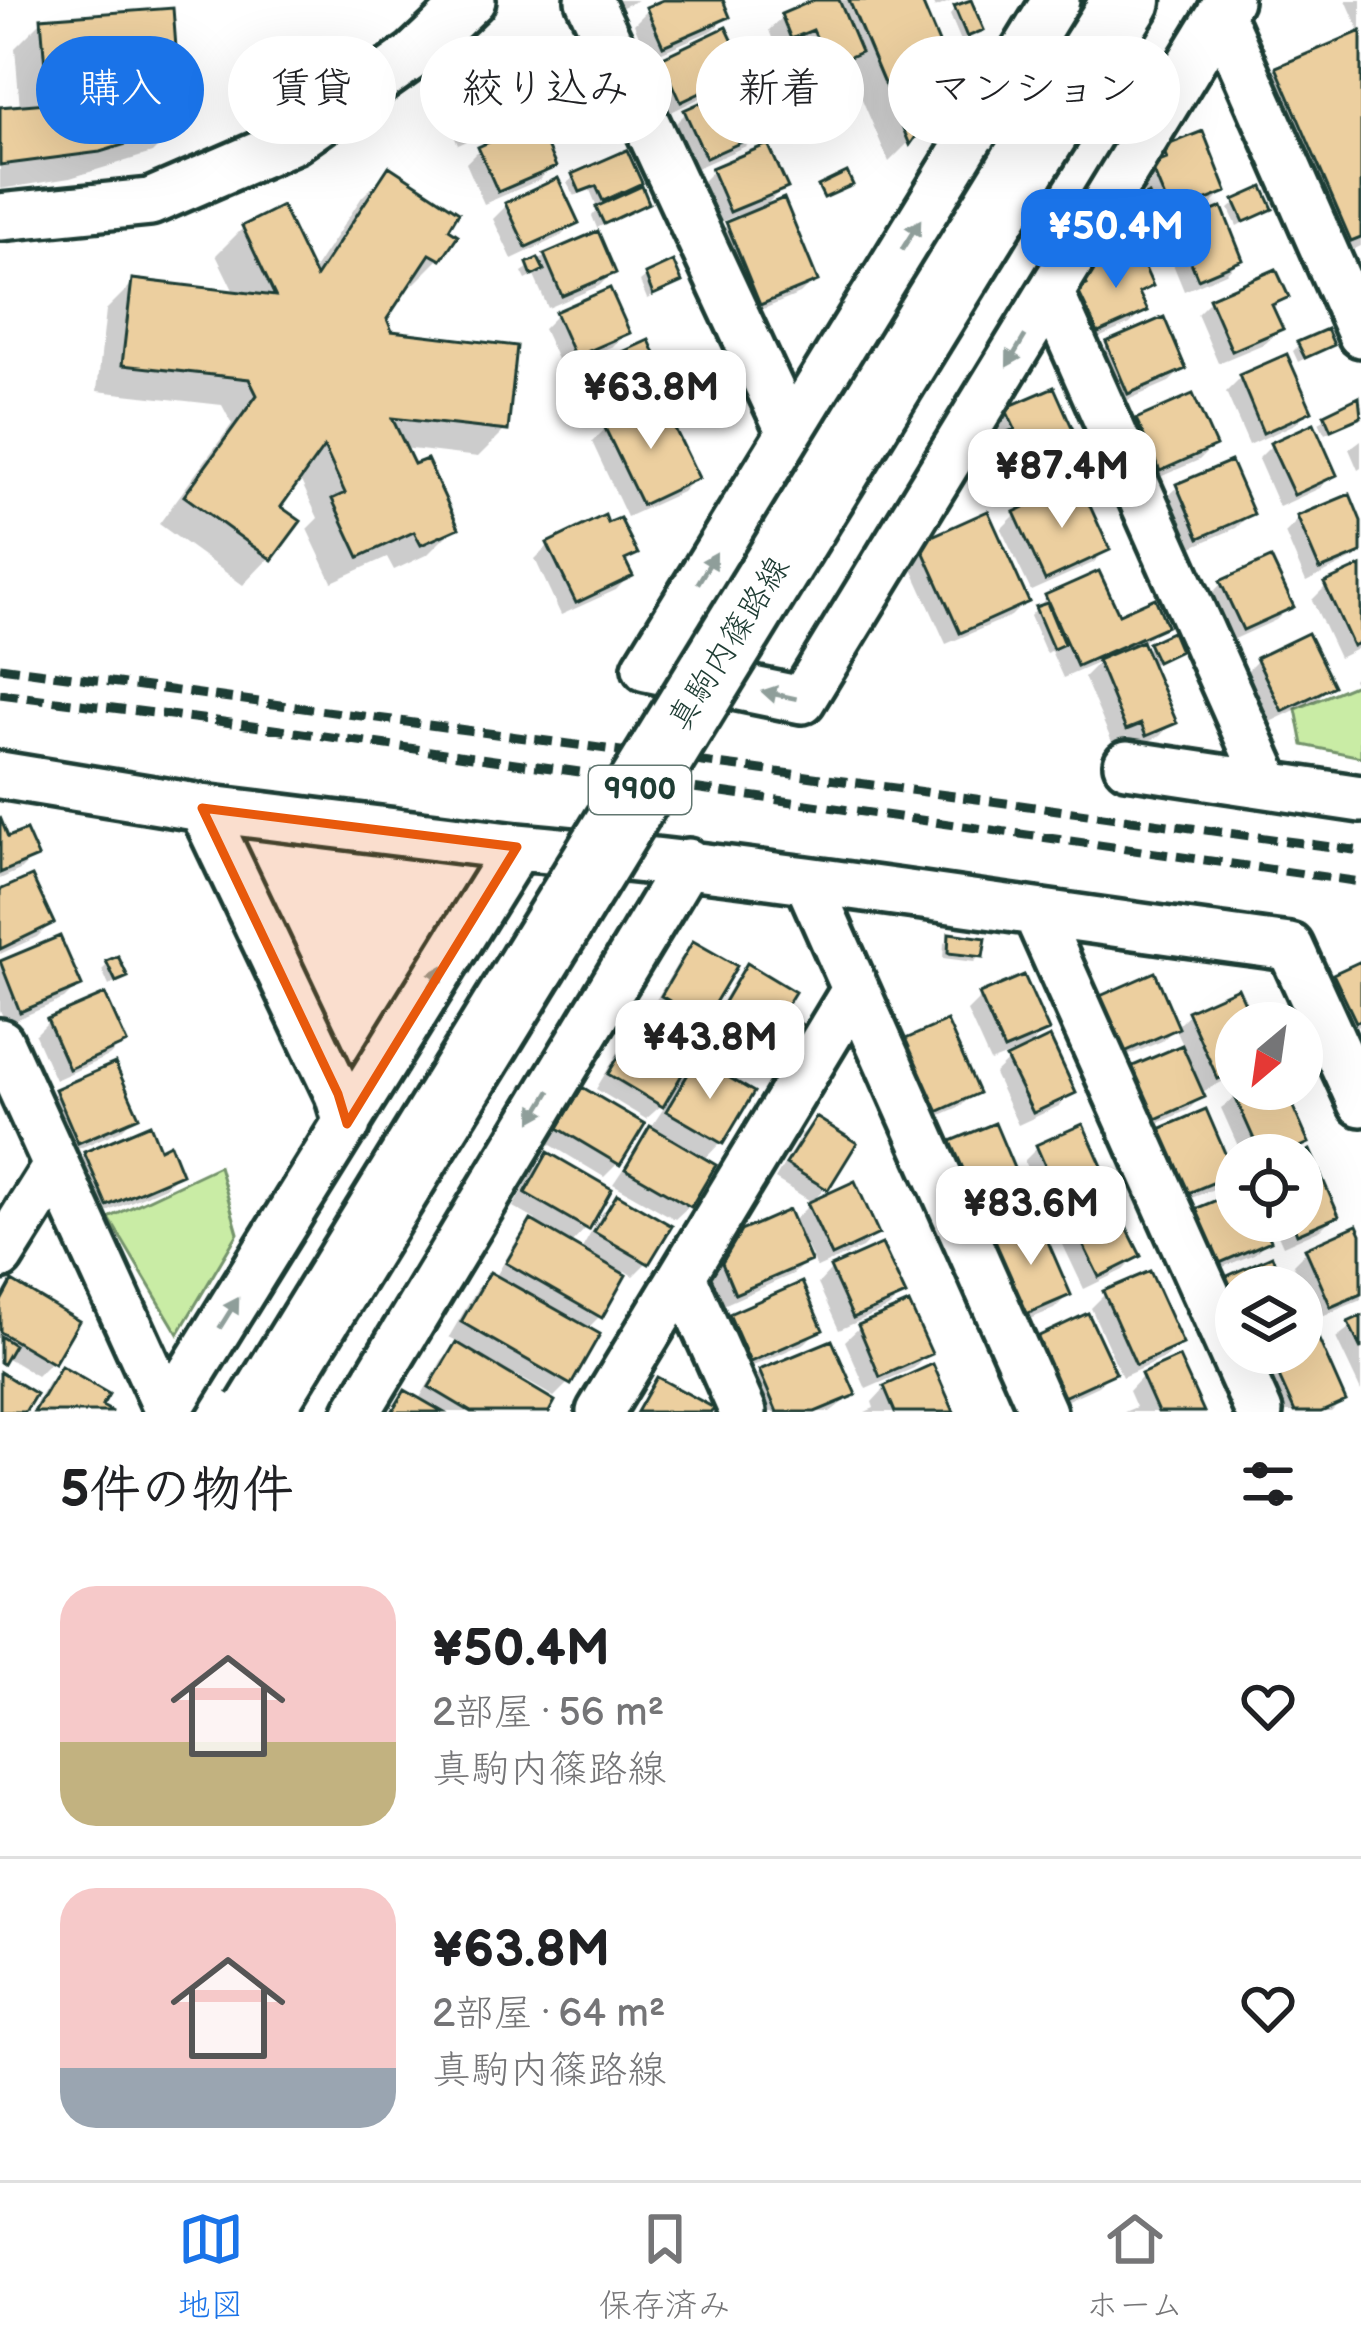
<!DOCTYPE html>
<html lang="ja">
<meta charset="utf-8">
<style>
body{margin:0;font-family:"Balsamiq Sans","Klee One",sans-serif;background:#f6f6f6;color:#202124;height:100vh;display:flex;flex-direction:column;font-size:45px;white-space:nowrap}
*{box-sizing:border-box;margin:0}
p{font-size:39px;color:#757577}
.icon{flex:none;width:66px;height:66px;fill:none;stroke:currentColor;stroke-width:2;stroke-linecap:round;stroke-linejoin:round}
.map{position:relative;height:1412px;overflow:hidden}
.drawer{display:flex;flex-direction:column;background:#fff;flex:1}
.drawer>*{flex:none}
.guide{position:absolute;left:36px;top:36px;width:1290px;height:108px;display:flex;gap:24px}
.needle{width:78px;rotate:209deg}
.tools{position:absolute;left:1215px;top:1002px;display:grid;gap:24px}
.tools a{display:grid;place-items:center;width:108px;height:108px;border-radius:50%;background:#fff;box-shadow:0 12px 48px #0002;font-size:60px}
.price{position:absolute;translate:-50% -102px;padding:0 27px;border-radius:24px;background:#fff;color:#222;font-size:39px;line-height:78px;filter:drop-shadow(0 3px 6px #0008)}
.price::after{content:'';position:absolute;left:50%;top:72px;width:36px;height:27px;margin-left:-18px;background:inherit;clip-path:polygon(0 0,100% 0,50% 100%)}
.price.selected{background:#1a73e8;color:#fff}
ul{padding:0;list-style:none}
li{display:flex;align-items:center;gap:36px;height:300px;padding:0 60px}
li+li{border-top:3px solid #e0e0e0}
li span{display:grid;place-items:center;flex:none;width:336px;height:240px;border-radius:36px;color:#555}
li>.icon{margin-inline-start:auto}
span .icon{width:144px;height:144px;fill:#fffc;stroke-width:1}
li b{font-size:51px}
h2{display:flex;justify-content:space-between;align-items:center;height:144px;padding:0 60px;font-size:51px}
.tag{padding:0 42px;border-radius:54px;background:#fff;box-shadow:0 12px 48px #0002;font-size:42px;line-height:108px}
.tag.selected{background:#1a73e8;color:#fff}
.tabs{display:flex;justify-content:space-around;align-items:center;height:168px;border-top:3px solid #e0e0e0;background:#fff;font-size:33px;color:#757577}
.tabs a{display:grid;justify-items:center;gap:6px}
.tabs .selected{color:#1a73e8}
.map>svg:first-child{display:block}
.green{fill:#c9eca5;stroke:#74946c;stroke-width:3}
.shadow{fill:#0003}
.building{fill:#eccf9f;stroke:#1f3d34;stroke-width:3}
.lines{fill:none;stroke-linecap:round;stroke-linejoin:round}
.street-casing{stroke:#1f3d34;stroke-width:54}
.primary-casing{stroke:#1f3d34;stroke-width:75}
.street{stroke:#fff;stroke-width:45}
.primary{stroke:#fff;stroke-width:66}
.rail{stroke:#1f3d34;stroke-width:9;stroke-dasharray:18 9;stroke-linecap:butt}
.primary-bridge-casing{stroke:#1f3d34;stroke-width:75;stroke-linecap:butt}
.primary-bridge{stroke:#fff;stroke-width:66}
.oneway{fill:#8f9e9a}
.marked{fill:#e8590c;fill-opacity:0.2;stroke:#e8590c;stroke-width:9;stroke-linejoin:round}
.labels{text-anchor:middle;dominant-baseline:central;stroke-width:10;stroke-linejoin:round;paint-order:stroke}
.shield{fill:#fff;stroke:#627771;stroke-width:3}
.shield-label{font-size:30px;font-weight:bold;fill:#1f3d34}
.street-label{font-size:33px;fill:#1f3d34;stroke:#fff}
</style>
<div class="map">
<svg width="1361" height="1412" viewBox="0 0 1361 1412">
<rect width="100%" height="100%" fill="#fff"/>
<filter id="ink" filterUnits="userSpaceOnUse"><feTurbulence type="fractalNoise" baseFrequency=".00833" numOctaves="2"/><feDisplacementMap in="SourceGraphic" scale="24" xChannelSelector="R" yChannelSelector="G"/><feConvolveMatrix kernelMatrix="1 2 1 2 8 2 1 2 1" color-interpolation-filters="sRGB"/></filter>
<g filter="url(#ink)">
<path class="green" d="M1361 682V757L1303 745 1296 709Z
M219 1166 238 1233 178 1334 109 1218Z"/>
<path class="shadow" d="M601 0H638L607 14Z
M671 0H720L727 17 713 30 648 58 634 24 648 10Z
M820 0H917L951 80 908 143 889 162 846 62 806 80 798 62 805 56 799 42 777 51 769 30 783 17Z
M931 0H954L935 8Z
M1346 0H1361V246L1330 260 1257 91 1278 70 1361 34Z
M956 8 980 29 961 41 950 15Z
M42 21 179 126 152 153 70 178 0 189V110L20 108 15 48Z
M662 60 743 70 729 84 667 114 648 74Z
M452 85 574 87 560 101 458 145 438 99Z
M563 112 603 113 564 134 557 118Z
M686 113 760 132 746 146 692 170 672 127Z
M797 130 832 134 810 147 806 137 793 143 790 137Z
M480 149 553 166 539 180 484 204 466 163Z
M1164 150 1224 192 1210 206 1159 225 1163 232 1145 244 1129 209 1146 198 1139 181Z
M389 170 445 230 439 259 412 286 408 283 384 319 390 334 505 430 478 457 403 448 455 527 428 554 394 570 387 557 332 582 307 529 318 518 299 477 277 507 297 522 269 558 243 585 159 524 232 424 222 405 97 391 106 310 133 283 235 294 216 255 243 228 311 274 362 197Z
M713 171 784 187 760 211 814 280 800 294 746 316 714 239 737 215 716 224 699 185Z
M574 177 638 183 624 197 646 202 597 228 592 216 598 209 590 190 574 196 567 183Z
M1236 203 1269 208 1237 226 1229 209Z
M507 205 575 222 561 236 512 259 493 219Z
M1178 228 1240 260 1226 273 1184 291 1164 242Z
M546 256 613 272 599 286 548 308 534 276 526 280 522 272Z
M1084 275 1150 285 1138 297 1144 310 1130 324 1083 345 1070 289Z
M647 276 679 282 647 299 640 282Z
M1285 297 1271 310 1280 329 1266 343 1218 363 1197 314 1211 300Z
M557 315 627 332 613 346 561 368 543 329Z
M1331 344 1298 362 1293 351 1299 345Z
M1108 345 1183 369 1169 382 1114 406 1094 359Z
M587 371 665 384 651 398 591 425 573 385Z
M1240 378 1309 411 1295 424 1249 445 1226 392Z
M1357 401 1361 415 1325 434 1319 422Z
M1007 411 1083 461 1069 474 1024 495 1011 465 1001 469 993 450 1001 442 993 425Z
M1138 422 1213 446 1199 460 1146 483 1124 436Z
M606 428 695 478 682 492 627 517 592 442Z
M1361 440V468L1358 470 1349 449Z
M1272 445 1334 474 1320 488 1279 507 1258 459Z
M1178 487 1250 514 1236 528 1185 550 1164 500Z
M1015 515 1107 549 1093 563 1031 591 1001 529Z
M1299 519 1361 529V555L1306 582 1285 533Z
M607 527 634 553 623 564 629 576 616 590 561 615 535 559 549 545Z
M921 544 1025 602 1011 616 946 644 907 558Z
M1361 569V647L1339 658 1312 600 1326 586Z
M1222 583 1290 606 1276 620 1228 642 1208 597Z
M1047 597 1117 617 1164 625 1140 644 1144 652 1150 646 1177 650 1150 666 1173 722 1160 736 1132 748 1127 736 1112 742 1084 677 1098 663 1063 678 1051 651 1046 653 1030 616Z
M1258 660 1330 686 1316 700 1268 723 1244 674Z
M1361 670V699L1353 679Z
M0 825 7 841 34 856 20 870 0 879Z
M0 894 51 923 37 937 0 954Z
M951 937 980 956 974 962 943 958 944 943Z
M58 940 78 985 64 999 6 1024 0 1010V964Z
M694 945 702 1019 688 1033 650 1010 680 959Z
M108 964 124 976 109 986 102 970Z
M1361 964V1025L1341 1034 1321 991 1335 977Z
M747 967 778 1014 786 1070 773 1084 699 1041 734 981Z
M981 997 1045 1030 1023 1052 1073 1092 1059 1106 1018 1125 994 1074 1018 1051 990 1062 967 1011Z
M1086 1014 1176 1027 1189 1014 1250 1023H1236V1071L1226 1080 1200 1093 1202 1096 1188 1110 1137 1133 1130 1070 1184 1047 1175 1028 1162 1041 1108 1064Z
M49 1021 123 1042 109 1056 55 1080 35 1035Z
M640 1025 674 1086 698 1062 721 1142 703 1161 689 1206 675 1219 613 1184 672 1096 646 1119 596 1089 626 1039Z
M946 1025 975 1092 961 1106 917 1125Z
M1247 1089H1282L1305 1142 1293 1155H1242L1221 1108Z
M583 1091 618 1163 604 1177 546 1142 569 1105Z
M56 1092 135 1116 121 1130 64 1155 43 1106Z
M816 1121 825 1188 812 1202 775 1179 802 1134Z
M1160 1132 1230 1174 1216 1188 1172 1206 1147 1146Z
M1038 1147 1107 1185 1093 1199 1049 1219 1024 1161Z
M159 1153 179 1173 165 1187 93 1218 72 1168 85 1154Z
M548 1156 586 1228 569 1246 580 1252 603 1212 617 1198 647 1262 633 1276 625 1271 600 1316 586 1330 568 1383 554 1397 516 1375 513 1380 545 1412H389L406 1393 418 1401 442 1360 459 1342 449 1337 477 1289 491 1276 495 1278 518 1238 536 1220 513 1207 534 1170Z
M934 1160 1023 1199 1010 1213 964 1232Z
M1236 1195V1221H1260L1268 1240 1254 1254 1199 1277Z
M808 1206 876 1234 862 1248 817 1268 806 1244 801 1246 807 1261 793 1274 721 1306 709 1279 727 1249 742 1234 791 1223Z
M1335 1215 1321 1229 1283 1246 1272 1221Z
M1071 1218 1137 1256 1123 1270 1084 1289 1057 1232Z
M1361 1242V1300L1317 1318 1293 1264 1307 1250Z
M978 1259 1068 1295 1054 1309 1008 1328Z
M831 1270 902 1295 888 1308 839 1330 818 1284Z
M13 1285 51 1362 37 1376 4 1356 0 1363V1298Z
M1105 1294 1179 1344 1165 1358 1122 1377 1091 1308Z
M730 1317 819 1329 805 1343 735 1374 717 1330Z
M1361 1319V1391L1336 1338Z
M859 1328 928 1354 914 1368 866 1389 845 1341Z
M1037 1340 1112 1372 1098 1386 1048 1409 1023 1354Z
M1302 1343 1342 1401 1331 1412H1276L1257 1370 1278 1353H1302Z
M62 1369 98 1407 107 1412H31L48 1383Z
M761 1372 852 1395 830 1412H758L747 1386Z
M1142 1377 1201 1412H1124L1136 1407 1129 1391Z
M885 1388 950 1412H865L874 1408 872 1402Z"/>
<path class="building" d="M663 0H723L730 17 663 46 646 7Z
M814 0H839L861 52 829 66 813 30 791 39 781 14Z
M849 0H921L955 81 910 145Z
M971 0 984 30 967 37 954 6Z
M173 8 182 127 100 152 0 165V107L48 103 41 18Z
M726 27 747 71 681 102 661 58Z
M1361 31V237L1351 241 1276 67Z
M555 37 578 88 473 133 450 82Z
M819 46 829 68 813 76 803 54Z
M742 84 764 132 706 158 684 110Z
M599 94 607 114 570 129 562 110Z
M827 114 836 134 817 143 813 133 799 139 795 128Z
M536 121 556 167 498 192 478 147Z
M1203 131 1227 192 1171 214 1151 165 1167 159 1162 147Z
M768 144 788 188 730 212 711 168Z
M627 150 642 183 603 201 596 186 580 192 572 174Z
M389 166 459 212 449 229 458 235 441 260 430 254 387 319 392 331 517 346 508 431 392 418 414 464 427 459 459 528 421 545 414 532 359 557 332 499 345 493 324 447 281 507 301 521 272 560 184 496 257 395 249 379 122 365 132 279 275 296 242 226 282 206 316 277Z
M847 172 853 185 824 198 818 186Z
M558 178 579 223 526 247 505 203Z
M642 186 649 203 604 224 596 207Z
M1263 187 1273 209 1244 222 1234 200Z
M1149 194 1166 233 1151 240 1134 200Z
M784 198 818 281 760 305 726 222Z
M1222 207 1243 260 1198 279 1176 226Z
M598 231 616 273 562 296 544 254Z
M1136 248 1153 286 1139 293 1148 311 1098 333 1077 289 1087 285 1082 273Z
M538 258 544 270 532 276 527 263Z
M673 261 682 282 653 295 645 274Z
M1276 269 1289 297 1272 305 1283 329 1232 351 1209 298Z
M610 288 630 333 575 357 555 312Z
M1164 317 1186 369 1128 394 1106 342Z
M1327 329 1334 345 1305 358 1297 342Z
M649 340 669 385 605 414 585 369Z
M1287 354 1312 411 1263 433 1239 375Z
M1054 387 1087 461 1038 483 1025 453 1015 457 1005 433 1015 429 1005 408Z
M1193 394 1216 446 1160 471 1136 419Z
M1359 397 1361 417 1331 430 1324 414Z
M661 400 699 478 642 505 604 426Z
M1314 423 1337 475 1294 495 1270 443Z
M1231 461 1254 514 1199 538 1176 484Z
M1079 482 1110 550 1045 580 1014 512Z
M1350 494 1361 521V553L1320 570 1297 516Z
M988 511 1029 602 960 633 919 542Z
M605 515 608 523 620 518 638 554 625 560 633 576 576 603 547 543Z
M1271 558 1294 607 1243 630 1220 581Z
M1361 566V642L1353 646 1324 583Z
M1099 571 1119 614 1155 598 1167 626 1077 666 1045 595Z
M1047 603 1064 644 1053 649 1035 607Z
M1172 632 1180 651 1157 662 1148 643Z
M1308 633 1334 686 1282 711 1256 658Z
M1142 641 1177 723 1146 736 1141 724 1126 730 1097 660Z
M0 817 8 837 26 830 38 857 0 873Z
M32 876 54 923 0 949V890Z
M949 933 986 938 983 957 948 953Z
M60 936 82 986 20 1012 0 961Z
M693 941 737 966 704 1021 661 996Z
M118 956 128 977 116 982 106 961Z
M1361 961V1020L1356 1022 1333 974Z
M747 963 795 992 782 1013 813 1031 789 1072 710 1026Z
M1155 972 1179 1028 1122 1053 1098 997Z
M1024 975 1049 1031 1004 1050 979 994Z
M1238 988 1254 1023H1236V1071L1218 1079 1187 1011Z
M105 994 127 1043 69 1069 47 1019Z
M640 1021 694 1054 663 1107 608 1074Z
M947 1021 979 1093 932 1114 899 1042Z
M1050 1037 1076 1093 1033 1113 1006 1058Z
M1182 1045 1205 1097 1151 1121 1128 1068Z
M697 1059 754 1092 723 1144 666 1111Z
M115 1063 139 1117 78 1143 55 1089Z
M582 1087 645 1124 620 1165 558 1128Z
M1240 1089H1285L1309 1143 1282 1155H1261L1233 1092Z
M1206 1109 1234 1174 1186 1194 1159 1129Z
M816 1117 857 1143 828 1190 786 1164Z
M995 1123 1027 1199 978 1220 946 1143Z
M150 1124 160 1149 170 1144 182 1174 107 1206 84 1152Z
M1083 1124 1111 1186 1063 1207 1036 1145Z
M650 1126 716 1165 691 1207 625 1169Z
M1310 1150 1339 1216 1297 1234 1292 1221H1302L1300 1155Z
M548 1152 612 1189 589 1230 525 1193Z
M855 1181 879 1234 832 1256 807 1203Z
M1236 1192V1221H1263L1271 1241 1213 1266 1190 1211Z
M617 1194 672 1226 649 1264 594 1232Z
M1111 1196 1141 1256 1099 1277 1069 1216Z
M789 1210 811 1261 735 1294 722 1263 741 1231Z
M531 1220 626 1275 602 1318 506 1263Z
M1039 1221 1071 1295 1022 1316 990 1242Z
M1357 1225 1361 1234V1294L1331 1307 1305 1248Z
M882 1244 906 1295 853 1318 830 1267Z
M1272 1256 1285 1287H1236V1308L1223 1278Z
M1150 1271 1183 1344 1136 1365 1103 1291Z
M490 1272 600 1334 571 1385 461 1322Z
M12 1281 79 1321 54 1364 0 1332V1303Z
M802 1282 823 1330 750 1362 729 1314Z
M909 1303 932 1354 880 1377 858 1325Z
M1088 1313 1116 1373 1063 1397 1035 1338Z
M1361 1316V1349L1348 1322Z
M1316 1333 1346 1401 1321 1412H1295L1269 1354 1302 1353V1339Z
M0 1336 14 1345 3 1364 0 1362Z
M832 1340 856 1395 815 1412H777L759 1370Z
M456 1342 555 1401 549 1412H471L429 1387Z
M1179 1357 1204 1412H1158L1141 1374Z
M933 1364 954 1412H895L884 1386Z
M61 1366 109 1394 102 1406 113 1412H34Z
M0 1372 36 1394 25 1412H0Z
M657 1377 714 1408 712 1412H637Z
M405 1390 443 1412H392Z"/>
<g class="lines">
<defs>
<path id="street" d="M589 0 790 432
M1056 0 646 668 802 700 1229 0
M1220 14 1361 334
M0 217 150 202 294 140 414 55 472 0
M1051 294 1269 784
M1127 764 1361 799
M0 775 202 808 517 847
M202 808 338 1094 347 1124
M808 882 1043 1412
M1037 915 1259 1412
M0 1042 168 1411
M0 1256 55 1168
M683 1277 743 1412
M167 1412 517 847C775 870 1032 914 1290 947L1361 1103
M357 1412 688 862
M600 1412 855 990"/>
<path id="primary" d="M1022 167 1127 0"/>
</defs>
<use href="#street" class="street-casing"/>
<use href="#primary" class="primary-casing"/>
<use href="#street" class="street"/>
<use href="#primary" class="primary"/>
<path class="rail" d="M0 667 1361 851
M0 694 210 720 1361 882"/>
<defs>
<path id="primary-bridge" d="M258 1412 1022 167"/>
</defs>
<use href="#primary-bridge" class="primary-bridge-casing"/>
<use href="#primary-bridge" class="primary-bridge"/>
</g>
<defs><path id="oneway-solid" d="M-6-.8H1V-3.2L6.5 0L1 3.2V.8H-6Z" transform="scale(3)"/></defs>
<g class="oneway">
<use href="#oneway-solid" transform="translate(911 235) rotate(-58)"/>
<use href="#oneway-solid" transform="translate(1016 351) rotate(121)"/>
<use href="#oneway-solid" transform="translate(707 568) rotate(-59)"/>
<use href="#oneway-solid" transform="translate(779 695) rotate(-168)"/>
<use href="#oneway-solid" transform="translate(434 981) rotate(-59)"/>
<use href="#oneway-solid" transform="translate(541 1106) rotate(121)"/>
<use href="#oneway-solid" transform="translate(229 1313) rotate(-58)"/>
</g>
</g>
<path class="marked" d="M202 808 517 847 347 1124 338 1094Z"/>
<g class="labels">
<rect class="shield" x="589" y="766" width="102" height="48" rx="9"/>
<g class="shield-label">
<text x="640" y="790">9900</text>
</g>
<g class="street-label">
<text transform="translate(729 644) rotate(-58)">真駒内篠路線</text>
</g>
</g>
</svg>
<div class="tools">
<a><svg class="needle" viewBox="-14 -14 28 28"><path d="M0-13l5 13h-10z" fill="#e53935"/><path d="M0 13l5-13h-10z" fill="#757577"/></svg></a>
<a><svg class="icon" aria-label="locate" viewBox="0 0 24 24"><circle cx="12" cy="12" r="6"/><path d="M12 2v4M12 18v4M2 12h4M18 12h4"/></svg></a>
<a><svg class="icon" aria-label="layers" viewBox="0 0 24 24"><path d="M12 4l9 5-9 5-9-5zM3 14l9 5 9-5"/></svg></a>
</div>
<b class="price selected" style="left:1116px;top:291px">¥50.4M</b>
<b class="price" style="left:651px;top:452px">¥63.8M</b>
<b class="price" style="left:1062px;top:531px">¥87.4M</b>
<b class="price" style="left:710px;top:1102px">¥43.8M</b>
<b class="price" style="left:1031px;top:1268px">¥83.6M</b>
<div class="guide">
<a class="tag selected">購入</a>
<a class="tag">賃貸</a>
<a class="tag">絞り込み</a>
<a class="tag">新着</a>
<a class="tag">マンション</a>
</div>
</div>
<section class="drawer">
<h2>5件の物件<svg class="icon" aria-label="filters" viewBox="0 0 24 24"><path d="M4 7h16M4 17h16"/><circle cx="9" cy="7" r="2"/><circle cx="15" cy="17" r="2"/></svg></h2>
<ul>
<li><span style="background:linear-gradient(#f6c9c9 65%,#c2b280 0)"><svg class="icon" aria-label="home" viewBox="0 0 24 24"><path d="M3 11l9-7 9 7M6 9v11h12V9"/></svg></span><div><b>¥50.4M</b><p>2部屋 · 56 m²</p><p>真駒内篠路線</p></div><svg class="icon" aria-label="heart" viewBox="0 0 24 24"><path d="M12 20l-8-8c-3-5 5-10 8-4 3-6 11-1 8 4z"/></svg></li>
<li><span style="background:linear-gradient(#f6c9c9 75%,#9aa5b1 0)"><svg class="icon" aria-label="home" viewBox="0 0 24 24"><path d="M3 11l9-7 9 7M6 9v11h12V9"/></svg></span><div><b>¥63.8M</b><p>2部屋 · 64 m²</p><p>真駒内篠路線</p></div><svg class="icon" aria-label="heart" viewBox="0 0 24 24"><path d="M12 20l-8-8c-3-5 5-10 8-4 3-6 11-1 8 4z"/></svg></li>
</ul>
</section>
<nav class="tabs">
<a class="selected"><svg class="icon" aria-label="map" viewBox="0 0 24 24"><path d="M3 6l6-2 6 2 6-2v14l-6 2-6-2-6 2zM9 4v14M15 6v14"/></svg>地図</a>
<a><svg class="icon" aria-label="saved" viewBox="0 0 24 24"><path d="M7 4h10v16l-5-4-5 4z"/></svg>保存済み</a>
<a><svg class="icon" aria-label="home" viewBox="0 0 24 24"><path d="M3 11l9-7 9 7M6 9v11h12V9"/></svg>ホーム</a>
</nav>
